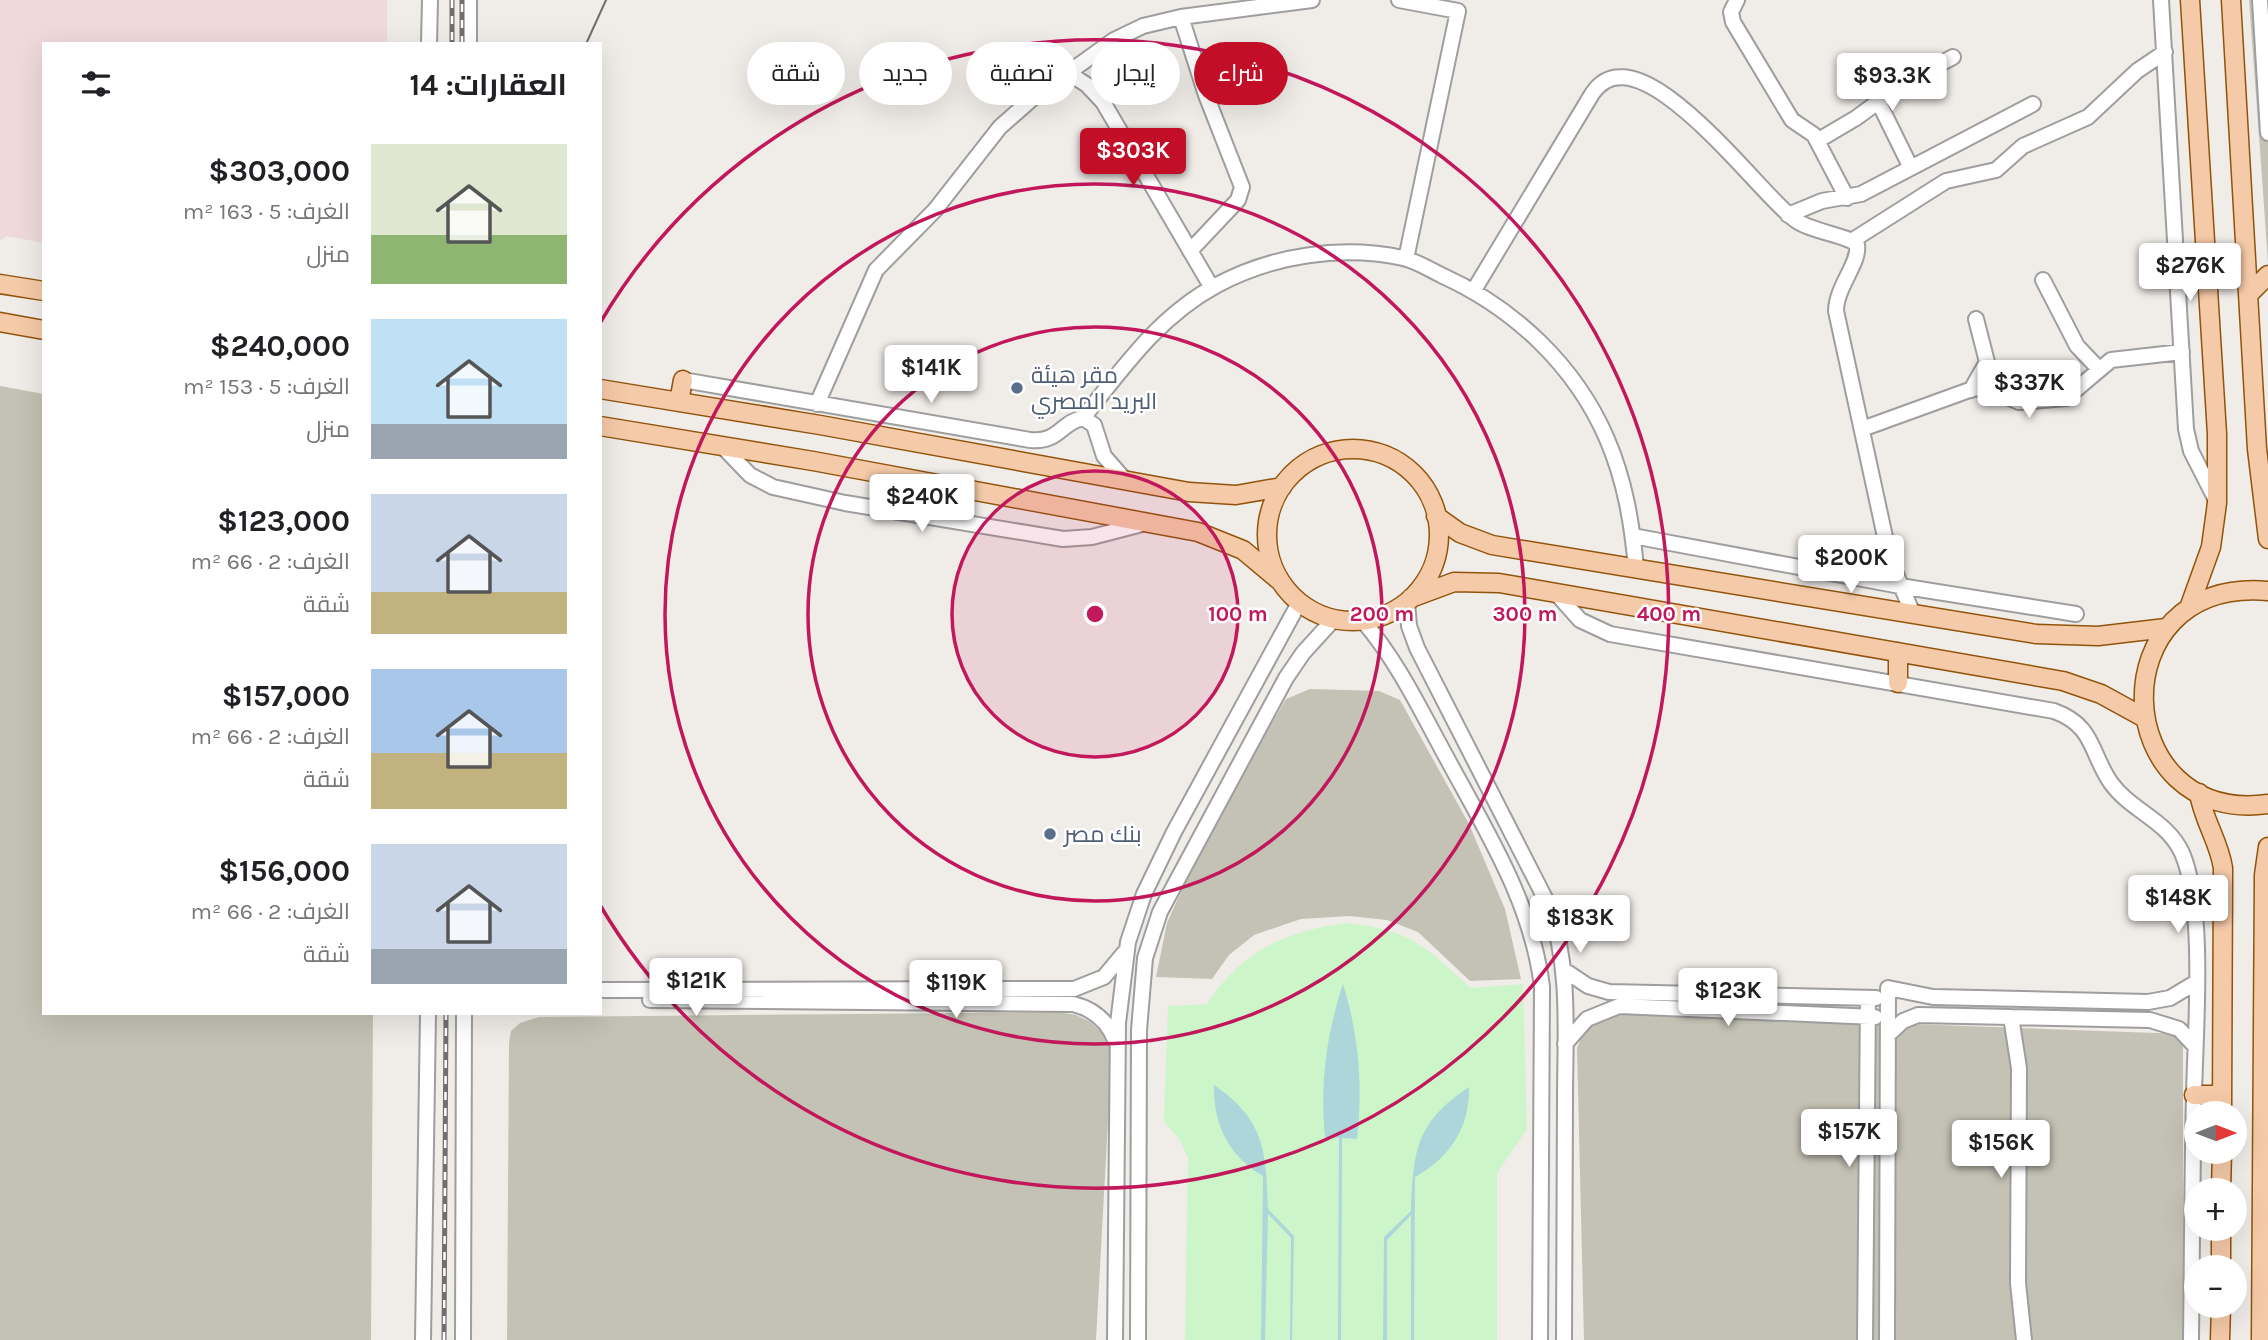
<!DOCTYPE html>
<html lang="ar">
<meta charset="utf-8">
<style>
body{margin:0;font-family:Karla,Cairo,sans-serif;background:#f6f6f6;color:#202124;direction:rtl;height:100vh;display:flex;flex-direction:column;font-size:26px;white-space:nowrap}
*{box-sizing:border-box;margin:0}
p{font-size:23px;color:#757577}
.icon{flex:none;width:38px;height:38px;fill:none;stroke:currentColor;stroke-width:2;stroke-linecap:round;stroke-linejoin:round}
.map{position:relative;flex:1;overflow:hidden;direction:ltr}
.details{position:absolute;left:42px;top:42px;width:560px;height:973px;display:flex;flex-direction:column;background:#fff;border-radius:0px;box-shadow:0 7px 28px #0002;direction:rtl}
.details>*{flex:none}
.hud{position:absolute;left:623px;top:42px;width:665px;height:63px;direction:rtl;display:flex;gap:14px}
.needle{width:46px;rotate:90deg}
.controls{position:absolute;left:2184px;top:1101px;display:grid;gap:14px}
.controls a{display:grid;place-items:center;width:63px;height:63px;border-radius:50%;background:#fff;box-shadow:0 7px 28px #0002;font-size:35px}
.price{position:absolute;translate:-50% -60px;padding:0 16px;border-radius:7px;background:#fff;color:#222;font-size:23px;line-height:46px;filter:drop-shadow(0 2px 4px #0008)}
.price::after{content:'';position:absolute;left:50%;top:42px;width:21px;height:16px;margin-left:-10px;background:inherit;clip-path:polygon(0 0,100% 0,50% 100%)}
.price.current{background:#c20f27;color:#fff}
ul{padding:0;list-style:none}
li{display:flex;align-items:center;gap:21px;height:175px;padding:0 35px}
li span{display:grid;place-items:center;flex:none;width:196px;height:140px;border-radius:0px;color:#555}
li>.icon{margin-inline-start:auto}
span .icon{width:84px;height:84px;fill:#fffc;stroke-width:1}
li b{font-size:30px}
h2{display:flex;justify-content:space-between;align-items:center;height:84px;padding:0 35px;font-size:30px}
.tag{padding:0 24px;border-radius:32px;background:#fff;box-shadow:0 7px 28px #0002;font-size:24px;line-height:63px}
.tag.current{background:#c20f27;color:#fff}
.map>svg:first-child{display:block}
.commercial{fill:#efd9db}
.construction{fill:#c4c2b4}
.park{fill:#ccf6c9}
.water{fill:#acd6da}
.lines{fill:none;stroke-linecap:round;stroke-linejoin:round}
.minor-casing{stroke:#9e9e9e;stroke-width:18}
.major-casing{stroke:#92530b;stroke-width:21}
.minor{stroke:#fff;stroke-width:14}
.major{stroke:#f5caa8;stroke-width:18}
.tram{stroke:#6f6f6f;stroke-width:2}
.rail-casing{stroke:#6f6f6f;stroke-width:5}
.rail{stroke:#fff;stroke-width:2.5;stroke-dasharray:8;stroke-linecap:butt}
.ring{fill:none;stroke:#c2185b;stroke-width:3.5}
.service-dot{fill:#5c6f8a;stroke:#fff;stroke-width:2.5}
.labels{text-anchor:middle;dominant-baseline:central;stroke-width:5;stroke-linejoin:round;paint-order:stroke}
.service-label{font-size:23px;fill:#4e5e75;stroke:#fff;text-anchor:start}
.centre{fill:#c2185b;stroke:#fff;stroke-width:3.5}
.ring-label{font-size:21px;text-anchor:middle;font-weight:bold;fill:#c2185b;stroke:#fff;stroke-width:5;stroke-linejoin:round;paint-order:stroke}
</style>
<div class="map">
<svg width="2268" height="1340" viewBox="0 0 2268 1340">
<rect width="100%" height="100%" fill="#f0ece8"/>
<path class="commercial" d="M0 0H387V44H44V243L6 236 0 241Z"/>
<path class="construction" d="M2249 0H2268V263L2261 163Z
M0 386 44 394V1013H373L371 1340H0Z
M1310 689 1379 691 1400 700 1469 824 1505 909 1521 979 1470 981 1418 932 1387 920 1349 916 1301 919 1254 935 1229 955 1212 979 1156 977 1167 923 1207 834 1286 699Z
M1060 1012 1076 1015 1091 1022 1103 1034 1110 1049 1111 1066 1096 1340H507L509 1043 511 1031 520 1023 539 1017Z
M1614 1013 2183 1034V1340H1584L1577 1048 1586 1027Z"/>
<path class="park" d="M1347 923C1412 930 1424 946 1471 988L1523 984 1527 1129 1497 1173V1340H1185L1188 1158 1180 1140 1164 1121 1168 1006 1207 1004C1241 951 1286 931 1347 923Z"/>
<path class="water" d="M1343 984C1359 1036 1363 1085 1357 1139L1342 1138 1341 1340H1338L1339 1138 1325 1137C1320 1083 1326 1036 1343 984Z
M1214 1085C1265 1120 1266 1151 1268 1209L1294 1236 1292 1340H1290L1291 1238 1268 1214 1265 1340H1261L1263 1176C1229 1156 1213 1125 1214 1085Z
M1469 1087C1470 1127 1450 1158 1415 1177L1414 1340H1411V1215L1387 1240V1340H1383L1384 1237 1411 1211C1413 1151 1416 1122 1469 1087Z"/>
<g class="lines">
<defs>
<path id="minor" d="M1399 0 1458 11 1406 259
M1737 0 1731 12 1733 22 1792 120 1814 135 1847 198
M2161 0 2186 429 2191 451 2217 502
M2260 0 2268 133
M1181 17 1206 95 1242 187 1238 200 1190 251
M429 44 430 0
M469 44V0
M1067 72 1087 85 1103 102 1212 288
M1878 101 1911 168
M1817 141 1856 118 1904 83 1953 57
M1788 215 1822 201 1861 194 2033 104
M1853 240 1946 181 1996 170 2023 146 2088 117 2137 71 2165 52
M2043 280 2077 346 2098 368
M1474 290 1592 94C1637 24 1758 193 1794 219 1810 232 1849 235 1857 245 1860 263 1836 287 1836 311L1890 560 1913 614
M683 380 1030 440C1059 443 1061 422 1083 418L1094 425 1104 456 1124 479
M1971 390 1987 362 1976 319
M817 404 876 270 935 210 1000 127 1033 98 1114 40 1143 26 1181 17 1312 0
M1083 418C1123 368 1159 316 1217 285 1273 255 1341 245 1403 258 1416 261 1429 269 1441 275 1514 308 1575 365 1607 439 1625 481 1632 523 1636 568
M1862 429 1975 388 1991 390 2019 402 2066 398 2111 360 2182 352
M722 446 750 475 773 487 845 503 1063 539 1092 537 1146 523
M1633 536 1900 586 2076 614
M1556 593 1580 620 1610 634 2054 711C2095 726 2090 753 2111 783 2131 811 2167 820 2182 853 2206 908 2195 1034 2194 1096 2192 1177 2192 1259 2191 1340
M1407 602 1409 626 1417 648 1549 906C1571 968 1565 1035 1565 1100 1564 1180 1564 1260 1564 1340
M1363 621C1399 663 1422 713 1449 762 1488 834 1532 904 1542 987L1540 1340
M1564 970 1588 986 1609 992 1876 998
M600 990 1074 989 1104 977 1124 953
M650 1000 1073 1004C1094 1009 1108 1021 1116 1042
M2011 1017 2019 1068 2018 1283 2024 1340
M1888 1035 1903 1021 1918 1015 2150 1020 2179 1029 2195 1046
M1565 1044 1587 1019 1619 1006 1875 1017
M423 1340 428 1013
M463 1340 464 1013
M1115 1340 1118 1023 1128 942 1144 894 1174 832 1299 603
M1138 1340 1139 1030 1145 958 1160 912 1286 678 1303 653 1334 619
M1865 1340 1868 998
M1887 1340 1888 988 1933 997 2148 1002 2170 998 2195 983"/>
<path id="major" d="M2231 0 2257 449 2268 539
M0 284 44 291
M2248 295 2268 275
M0 322 44 330
M600 389 820 425 1189 492 1236 495 1282 487
M679 402 683 380
M600 426 813 461 1198 532 1243 550 1280 581
M1267 535a86 86 0 1 1 172 0a86 86 0 1 1-172 0Z
M1436 516 1460 533 1492 545 2036 634 2098 636 2166 628
M2268 591C2097 576 2108 826 2268 804
M1411 598 1454 582 1499 583 2063 681 2101 694 2143 717
M2189 608 2211 547 2217 503V434L2190 0
M1898 683V652
M2199 793C2203 820 2219 841 2223 868L2222 1113
M2194 1095H2222
M2221 1190 2222 1152
M2221 1267V1228
M2220 1340 2221 1306
M2261 1340 2264 875 2268 847"/>
</defs>
<use href="#minor" class="minor-casing"/>
<use href="#major" class="major-casing"/>
<use href="#minor" class="minor"/>
<use href="#major" class="major"/>
<path class="tram" d="M586 44 606 0"/>
<defs>
<path id="rail" d="M452 0V42
M462 44V0
M444 1340 446 1013"/>
</defs>
<use href="#rail" class="rail-casing"/>
<use href="#rail" class="rail"/>
</g>
<circle cx="1095" cy="614" r="143" fill="#c2185b" fill-opacity=".12"/>
<g class="ring">
<circle cx="1095" cy="614" r="143"/>
<circle cx="1095" cy="614" r="287"/>
<circle cx="1095" cy="614" r="430"/>
<path d="M600 323A574 574 0 1 1 600 905"/>
</g>
<g class="service-dot">
<circle cx="1017" cy="388" r="7"/>
<circle cx="1050" cy="834" r="7"/>
</g>
<g class="labels">
<g class="service-label">
<text x="1031" y="375">مقر هيئة<tspan x="1031" dy="26">البريد المصري</tspan></text>
<text x="1064" y="834">بنك مصر</text>
</g>
</g>
<circle cx="1095" cy="614" r="10" class="centre"/>
<g class="ring-label">
<text x="1238" y="621">100 m</text>
<text x="1382" y="621">200 m</text>
<text x="1525" y="621">300 m</text>
<text x="1669" y="621">400 m</text>
</g>
</svg>
<div class="controls">
<a><svg class="needle" viewBox="-14 -14 28 28"><path d="M0-13l5 13h-10z" fill="#e53935"/><path d="M0 13l5-13h-10z" fill="#757577"/></svg></a>
<a>+</a>
<a>−</a>
</div>
<b class="price" style="left:1892px;top:113px">$93.3K</b>
<b class="price current" style="left:1133px;top:188px">$303K</b>
<b class="price" style="left:2190px;top:303px">$276K</b>
<b class="price" style="left:931px;top:405px">$141K</b>
<b class="price" style="left:2029px;top:420px">$337K</b>
<b class="price" style="left:922px;top:534px">$240K</b>
<b class="price" style="left:1851px;top:595px">$200K</b>
<b class="price" style="left:2178px;top:935px">$148K</b>
<b class="price" style="left:1580px;top:955px">$183K</b>
<b class="price" style="left:696px;top:1018px">$121K</b>
<b class="price" style="left:956px;top:1020px">$119K</b>
<b class="price" style="left:1728px;top:1028px">$123K</b>
<b class="price" style="left:1849px;top:1169px">$157K</b>
<b class="price" style="left:2001px;top:1180px">$156K</b>
<div class="hud">
<a class="tag current">شراء</a>
<a class="tag">إيجار</a>
<a class="tag">تصفية</a>
<a class="tag">جديد</a>
<a class="tag">شقة</a>
</div>
<section class="details">
<h2>العقارات: 14<svg class="icon" aria-label="filters" viewBox="0 0 24 24"><path d="M4 7h16M4 17h16"/><circle cx="9" cy="7" r="2"/><circle cx="15" cy="17" r="2"/></svg></h2>
<ul>
<li><span style="background:linear-gradient(#dfe7d0 65%,#8fb573 0)"><svg class="icon" aria-label="home" viewBox="0 0 24 24"><path d="M3 11l9-7 9 7M6 9v11h12V9"/></svg></span><div><b>$303,000</b><p>الغرف: 5 · 163 m²</p><p>منزل</p></div></li>
<li><span style="background:linear-gradient(#bfe0f5 75%,#9aa5b1 0)"><svg class="icon" aria-label="home" viewBox="0 0 24 24"><path d="M3 11l9-7 9 7M6 9v11h12V9"/></svg></span><div><b>$240,000</b><p>الغرف: 5 · 153 m²</p><p>منزل</p></div></li>
<li><span style="background:linear-gradient(#c9d6e8 70%,#c2b280 0)"><svg class="icon" aria-label="home" viewBox="0 0 24 24"><path d="M3 11l9-7 9 7M6 9v11h12V9"/></svg></span><div><b>$123,000</b><p>الغرف: 2 · 66 m²</p><p>شقة</p></div></li>
<li><span style="background:linear-gradient(#a9c7e8 60%,#c2b280 0)"><svg class="icon" aria-label="home" viewBox="0 0 24 24"><path d="M3 11l9-7 9 7M6 9v11h12V9"/></svg></span><div><b>$157,000</b><p>الغرف: 2 · 66 m²</p><p>شقة</p></div></li>
<li><span style="background:linear-gradient(#c9d6e8 75%,#9aa5b1 0)"><svg class="icon" aria-label="home" viewBox="0 0 24 24"><path d="M3 11l9-7 9 7M6 9v11h12V9"/></svg></span><div><b>$156,000</b><p>الغرف: 2 · 66 m²</p><p>شقة</p></div></li>
</ul>
</section>
</div>
